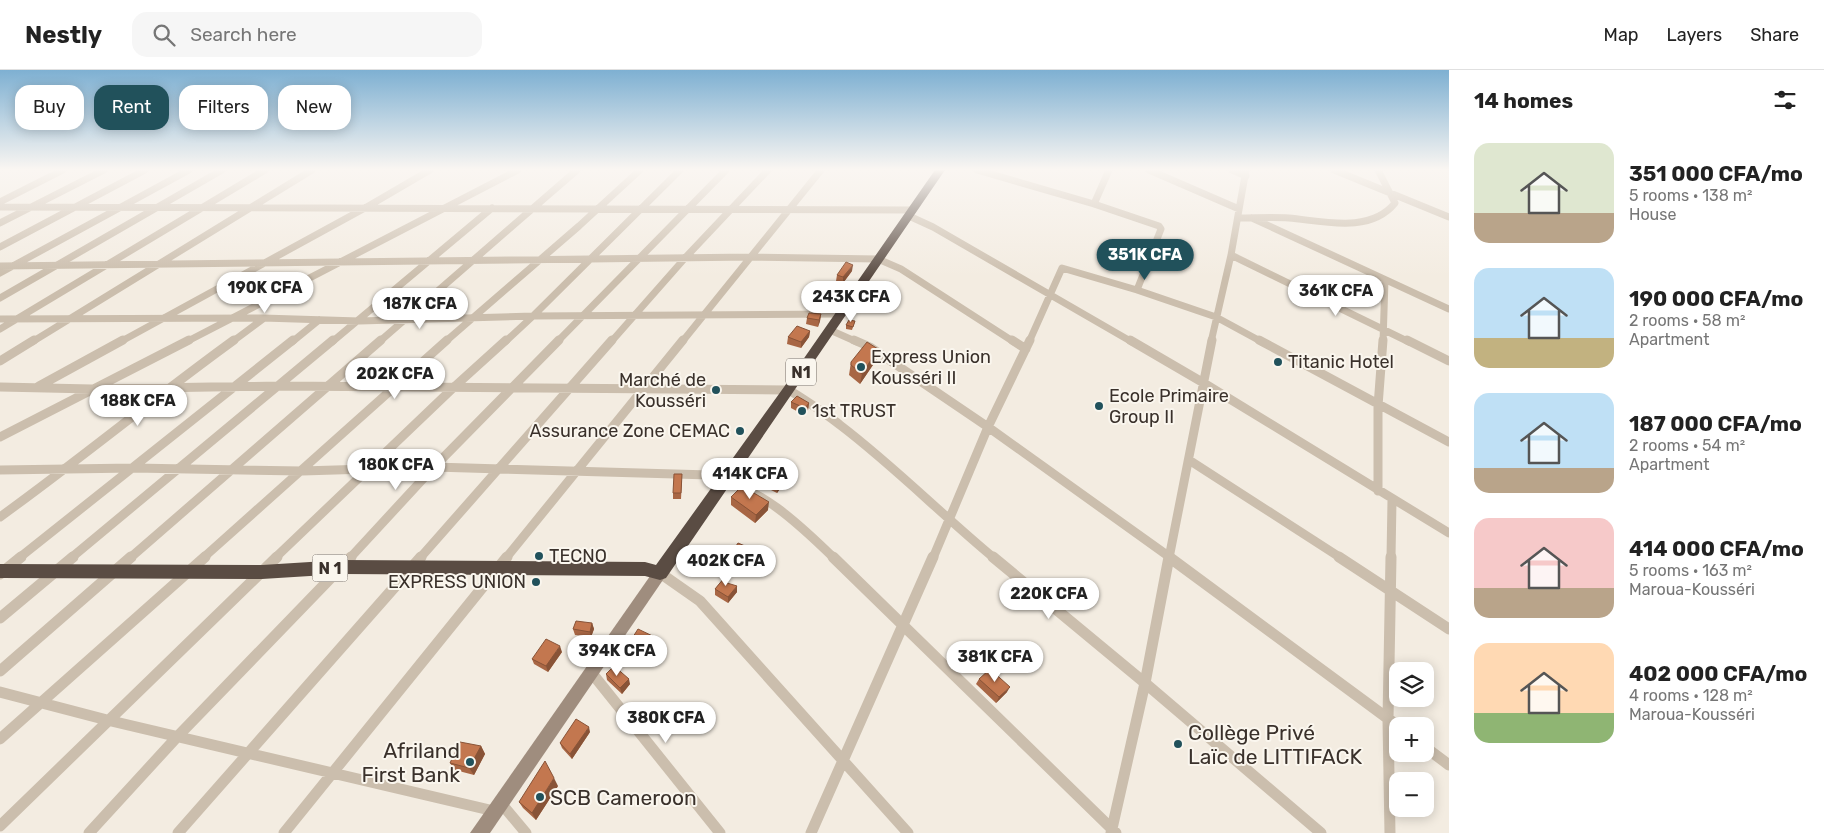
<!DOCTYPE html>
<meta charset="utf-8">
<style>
body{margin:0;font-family:Rubik,sans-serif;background:#f6f6f6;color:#222;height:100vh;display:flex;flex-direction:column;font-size:19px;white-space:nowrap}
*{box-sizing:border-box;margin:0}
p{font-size:16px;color:#767676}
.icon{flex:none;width:28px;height:28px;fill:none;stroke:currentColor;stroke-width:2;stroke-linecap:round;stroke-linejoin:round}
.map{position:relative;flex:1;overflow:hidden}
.sheet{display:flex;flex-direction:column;background:#fff;width:375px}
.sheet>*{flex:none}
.guide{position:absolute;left:15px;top:15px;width:475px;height:45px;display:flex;gap:10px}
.controls{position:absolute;left:1389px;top:592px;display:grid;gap:10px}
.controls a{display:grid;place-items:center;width:45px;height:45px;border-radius:10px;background:#fff;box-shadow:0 2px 12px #0003;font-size:25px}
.price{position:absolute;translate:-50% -42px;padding:0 11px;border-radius:18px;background:#fff;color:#222;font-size:16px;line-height:32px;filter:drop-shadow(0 1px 2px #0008)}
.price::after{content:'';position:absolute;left:50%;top:30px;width:15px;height:11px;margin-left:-8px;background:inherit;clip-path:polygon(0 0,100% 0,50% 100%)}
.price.selected{background:#21515b;color:#fff}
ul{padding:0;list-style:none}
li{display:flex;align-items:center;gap:15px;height:125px;padding:0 25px}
li span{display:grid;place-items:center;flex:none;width:140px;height:100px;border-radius:15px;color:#555}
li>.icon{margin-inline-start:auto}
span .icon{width:60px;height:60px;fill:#fffc;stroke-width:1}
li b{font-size:21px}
h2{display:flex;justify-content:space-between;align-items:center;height:60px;padding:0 25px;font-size:21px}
.tag{padding:0 18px;border-radius:15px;background:#fff;box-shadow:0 2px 12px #0003;font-size:18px;line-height:45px}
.tag.selected{background:#21515b;color:#fff}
header{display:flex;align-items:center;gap:30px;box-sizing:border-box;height:70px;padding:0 25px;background:#fff;border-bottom:1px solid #e0e0e0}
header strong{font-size:24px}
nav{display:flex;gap:28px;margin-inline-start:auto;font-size:18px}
.search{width:350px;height:45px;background:#f6f6f6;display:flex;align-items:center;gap:12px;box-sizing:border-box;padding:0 18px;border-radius:15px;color:#767676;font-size:19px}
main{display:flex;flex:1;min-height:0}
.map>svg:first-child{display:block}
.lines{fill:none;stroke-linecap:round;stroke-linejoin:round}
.street-far2{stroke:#cbbead;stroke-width:7}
.street-far1{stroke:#cbbead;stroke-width:9}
.street{stroke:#cbbead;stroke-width:11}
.secondary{fill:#9f8d7e;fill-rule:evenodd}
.highway{fill:#5a4c43;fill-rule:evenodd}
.wall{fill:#a86644}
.shaded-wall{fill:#885337}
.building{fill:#c3774f;stroke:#885337}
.poi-dot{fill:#21515b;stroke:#faf6ee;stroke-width:2}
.labels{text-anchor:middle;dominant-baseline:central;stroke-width:4;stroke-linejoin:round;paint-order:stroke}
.shield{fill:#faf6ee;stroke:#746c66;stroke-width:1}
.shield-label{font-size:16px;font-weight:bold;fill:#3a312b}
.poi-label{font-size:18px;fill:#3a312b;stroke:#faf6ee;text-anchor:start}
.near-poi-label{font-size:21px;fill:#3a312b;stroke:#faf6ee;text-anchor:start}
</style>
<header>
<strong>Nestly</strong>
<div class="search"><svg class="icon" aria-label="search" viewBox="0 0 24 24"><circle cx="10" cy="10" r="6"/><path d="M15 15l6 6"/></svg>Search here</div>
<nav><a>Map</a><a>Layers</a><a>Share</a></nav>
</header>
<main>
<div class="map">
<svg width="1449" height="763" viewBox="0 0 1449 763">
<rect width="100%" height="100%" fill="#f3ece1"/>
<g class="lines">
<path class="street-far2" d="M977 100 1094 134 1159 156 1161 159 1137 220
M1149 100 1239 139
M1232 100 1246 106
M1334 100 1449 147
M0 132 63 100
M1094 134 1109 100
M0 137 913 140
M909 146 933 157 1132 272
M1238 148C1255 148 1272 147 1289 148 1323 151 1370 164 1395 133L1378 100
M1252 148 1449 239
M0 153 104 100
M0 177 145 100
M1231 185 1409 272
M0 196 751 187 878 189 901 199 1014 272
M0 203 189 100
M0 228 222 100
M0 249 263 248 359 251 533 246 841 244
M0 259 265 100
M830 260 857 272
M32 272 312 100
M120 272 365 138 430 100
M186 272 518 100
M232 272 263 249
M292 272 319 250
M332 272 492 138
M379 272 577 100
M445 272 579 156 640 100
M505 272 533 246 680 100
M557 272 726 100
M611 272 685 188 768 100
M682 272 821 100
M1029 272 1062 198 1137 220 1216 247 1262 272
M1211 272 1231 185 1246 100
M1383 272 1385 210"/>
<path class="street-far1" d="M854 270 870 277 988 357 1171 488
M1012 270 1026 279
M1130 270 1202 312 1449 463
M1259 270 1449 372
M1407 270 1449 291
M0 291 34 270
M39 316 123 270
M0 317 92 319 279 316 789 320C806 331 824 342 840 355 894 396 942 445 994 488
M0 367 189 270
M1189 390 1341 488
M0 400 134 398 302 401 434 397 710 405C762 419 797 452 834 488
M1378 421V336L1383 270
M0 447C79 390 154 328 234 270
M19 488 293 270
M71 488 333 270
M130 488 381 270
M203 488 447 270
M275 488 453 318 506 270
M350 488 434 397 559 270
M420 488 612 270
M506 488 683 270
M933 488 988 357 1030 270
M1169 488 1212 270
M1391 488 1392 430"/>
<path class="street" d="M833 487 1116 763
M993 487 1145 613 1321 763
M1169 487 1398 656
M1339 487 1449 559
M660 503 700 531 908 763
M0 504 21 487
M0 548 73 487
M0 601 131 487
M591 602 720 763
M0 622 107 650 494 741
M0 669 205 487
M1425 677 1449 695
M500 732 526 763
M0 756 277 487
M89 763 177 667 351 487
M178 763 421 487
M284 763 507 487
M811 763 933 487
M1111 763 1145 613 1169 487
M1390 763 1388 649 1391 487"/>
<path class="secondary" d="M660 497 665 499 667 503 665 507 490 763H470L655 499Z"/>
<path class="highway" d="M935 100H945L666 508 660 510 645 506 342 504 262 509 0 508V494L262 495 342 490 645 492 656 495 784 317Z"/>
</g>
<path class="wall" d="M852 201 843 213 836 211 837 205Z
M821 244 820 251 818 257 806 254 807 248Z
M855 251 852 260 846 259V255Z
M810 261 809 267 801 278 787 274 788 267Z
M877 289 860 314 849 305 851 292Z
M791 332 809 333 808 340 804 345 791 338Z
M789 406 777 423 767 418V411Z
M682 410 681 429H673V423Z
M731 427 768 440 755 453 731 435Z
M745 476V482L739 491 732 488V482Z
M729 502 728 513 737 522 728 533 715 525V519Z
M592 553 594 559 591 567 575 565 573 559Z
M631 570 663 571 664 577 657 588 632 576Z
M562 582 548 602 534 594 532 589Z
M606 604 630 614 622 624 607 610Z
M979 609 1007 622 996 633 976 614Z
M590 662 572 689 562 678 560 673Z
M481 676 485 684 474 705 455 700 450 693Z
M558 716 536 750 523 738 519 732Z"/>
<path class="shaded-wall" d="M853 195 852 201 843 213V207Z
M821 244 820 251 818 257 819 250Z
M810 261 809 267 801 278V272Z
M878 279 877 289 860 314 862 304Z
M809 333 808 340 804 345 805 338Z
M789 399V406L777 423V416Z
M769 432 768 440 755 453 756 445Z
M745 476V482L739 491V485Z
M737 516V522L728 533V527Z
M592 553 594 559 591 567 590 562Z
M663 571 664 577 657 588 656 582Z
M560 576 562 582 548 602 546 596Z
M629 609 630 614 622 624 620 618Z
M1010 617 1007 622 996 633 999 627Z
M589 657 590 662 572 689 570 684Z
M481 676 485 684 474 705 469 698Z
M554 708 558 716 536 750 532 743Z"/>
<path class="building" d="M846 192 853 195 843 207 837 205Z
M809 243 821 244 819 250 807 248Z
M849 250 855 251 853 257 846 255Z
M797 256 810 261 801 272 788 267Z
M867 272 878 279 862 304 851 295V292Z
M797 326 809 333 805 338 791 332Z
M779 395 789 399 777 416 767 411Z
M674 404H682L681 423H673Z
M742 416 769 432 756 445 731 427Z
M738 473 745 476 739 485 732 482Z
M729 502 727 513 737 516 728 527 715 519Z
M576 551 592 553 590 562 573 559Z
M638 559 663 571 656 582 631 570Z
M546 569 560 576 546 596 532 589Z
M614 596 629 609 620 618 606 604Z
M990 599 1010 617 999 627 979 609Z
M576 649 589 657 570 684 560 673Z
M460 672 481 676 469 698 450 693Z
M545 691 554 708 532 743 519 732Z"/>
<linearGradient id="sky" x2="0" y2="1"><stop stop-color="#7eb0d2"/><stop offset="0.48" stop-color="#faf6f2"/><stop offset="1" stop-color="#faf6f2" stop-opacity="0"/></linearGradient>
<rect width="1449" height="207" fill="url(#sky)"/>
<g class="poi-dot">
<circle cx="1278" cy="292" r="5"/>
<circle cx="861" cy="297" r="5"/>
<circle cx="716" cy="320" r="5"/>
<circle cx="1099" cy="336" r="5"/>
<circle cx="802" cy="341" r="5"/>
<circle cx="740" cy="361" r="5"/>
<circle cx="539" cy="486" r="5"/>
<circle cx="536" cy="512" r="5"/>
<circle cx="1178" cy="674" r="5"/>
<circle cx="470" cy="692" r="5"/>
<circle cx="540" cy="727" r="5"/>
</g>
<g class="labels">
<g class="shield">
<rect x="786" y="288.5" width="30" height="27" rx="4"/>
<rect x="312.5" y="484.5" width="35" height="27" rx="4"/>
</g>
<g class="shield-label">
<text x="801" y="302">N1</text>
<text x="330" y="498">N 1</text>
</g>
<g class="poi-label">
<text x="871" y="287">Express Union<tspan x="871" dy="21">Kousséri II</tspan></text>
<text x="1288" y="292">Titanic Hotel</text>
<text x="706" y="310" text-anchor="end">Marché de<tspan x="706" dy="21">Kousséri</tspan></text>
<text x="1109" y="326">Ecole Primaire<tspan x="1109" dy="21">Group II</tspan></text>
<text x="812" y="341">1st TRUST</text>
<text x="730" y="361" text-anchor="end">Assurance Zone CEMAC</text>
<text x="549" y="486">TECNO</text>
<text x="526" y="512" text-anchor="end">EXPRESS UNION</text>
</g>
<g class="near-poi-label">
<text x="1188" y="662">Collège Privé<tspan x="1188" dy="24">Laïc de LITTIFACK</tspan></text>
<text x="460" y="680" text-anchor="end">Afriland<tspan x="460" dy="24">First Bank</tspan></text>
<text x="550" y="727">SCB Cameroon</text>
</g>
</g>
</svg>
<div class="controls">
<a><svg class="icon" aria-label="layers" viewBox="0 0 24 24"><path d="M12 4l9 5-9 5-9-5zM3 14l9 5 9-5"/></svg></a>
<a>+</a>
<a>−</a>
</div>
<b class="price selected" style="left:1145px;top:211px">351K CFA</b>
<b class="price" style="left:265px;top:244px">190K CFA</b>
<b class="price" style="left:1336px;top:247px">361K CFA</b>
<b class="price" style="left:851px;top:253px">243K CFA</b>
<b class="price" style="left:420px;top:260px">187K CFA</b>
<b class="price" style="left:395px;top:330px">202K CFA</b>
<b class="price" style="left:138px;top:357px">188K CFA</b>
<b class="price" style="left:396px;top:421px">180K CFA</b>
<b class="price" style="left:750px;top:430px">414K CFA</b>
<b class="price" style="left:726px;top:517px">402K CFA</b>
<b class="price" style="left:1049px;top:550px">220K CFA</b>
<b class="price" style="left:617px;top:607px">394K CFA</b>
<b class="price" style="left:995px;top:613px">381K CFA</b>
<b class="price" style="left:666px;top:674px">380K CFA</b>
<div class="guide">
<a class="tag">Buy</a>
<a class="tag selected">Rent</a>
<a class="tag">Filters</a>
<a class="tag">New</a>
</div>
</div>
<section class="sheet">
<h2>14 homes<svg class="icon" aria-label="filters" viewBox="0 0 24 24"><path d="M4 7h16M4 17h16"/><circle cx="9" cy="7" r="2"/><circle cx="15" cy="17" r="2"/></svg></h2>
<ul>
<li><span style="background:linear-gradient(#dfe7d0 70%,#b9a48a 0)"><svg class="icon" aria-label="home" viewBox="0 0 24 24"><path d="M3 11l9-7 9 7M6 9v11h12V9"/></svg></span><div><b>351 000 CFA/mo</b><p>5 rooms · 138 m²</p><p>House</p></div></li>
<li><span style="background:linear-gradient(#bfe0f5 70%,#c2b280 0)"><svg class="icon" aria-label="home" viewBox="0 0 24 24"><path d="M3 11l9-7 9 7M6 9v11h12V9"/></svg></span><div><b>190 000 CFA/mo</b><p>2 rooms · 58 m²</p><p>Apartment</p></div></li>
<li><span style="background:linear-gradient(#bfe0f5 75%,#b9a48a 0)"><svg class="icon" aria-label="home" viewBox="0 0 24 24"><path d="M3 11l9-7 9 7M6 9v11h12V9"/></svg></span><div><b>187 000 CFA/mo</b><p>2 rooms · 54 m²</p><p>Apartment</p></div></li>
<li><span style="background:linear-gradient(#f6c9c9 70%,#b9a48a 0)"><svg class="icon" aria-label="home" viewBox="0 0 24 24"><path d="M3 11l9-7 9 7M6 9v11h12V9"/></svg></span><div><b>414 000 CFA/mo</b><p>5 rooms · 163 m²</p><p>Maroua-Kousséri</p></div></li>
<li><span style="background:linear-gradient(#ffd9b3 70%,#8fb573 0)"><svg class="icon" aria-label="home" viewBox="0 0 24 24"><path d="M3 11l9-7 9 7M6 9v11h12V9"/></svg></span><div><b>402 000 CFA/mo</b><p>4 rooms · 128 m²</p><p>Maroua-Kousséri</p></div></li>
</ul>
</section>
</main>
